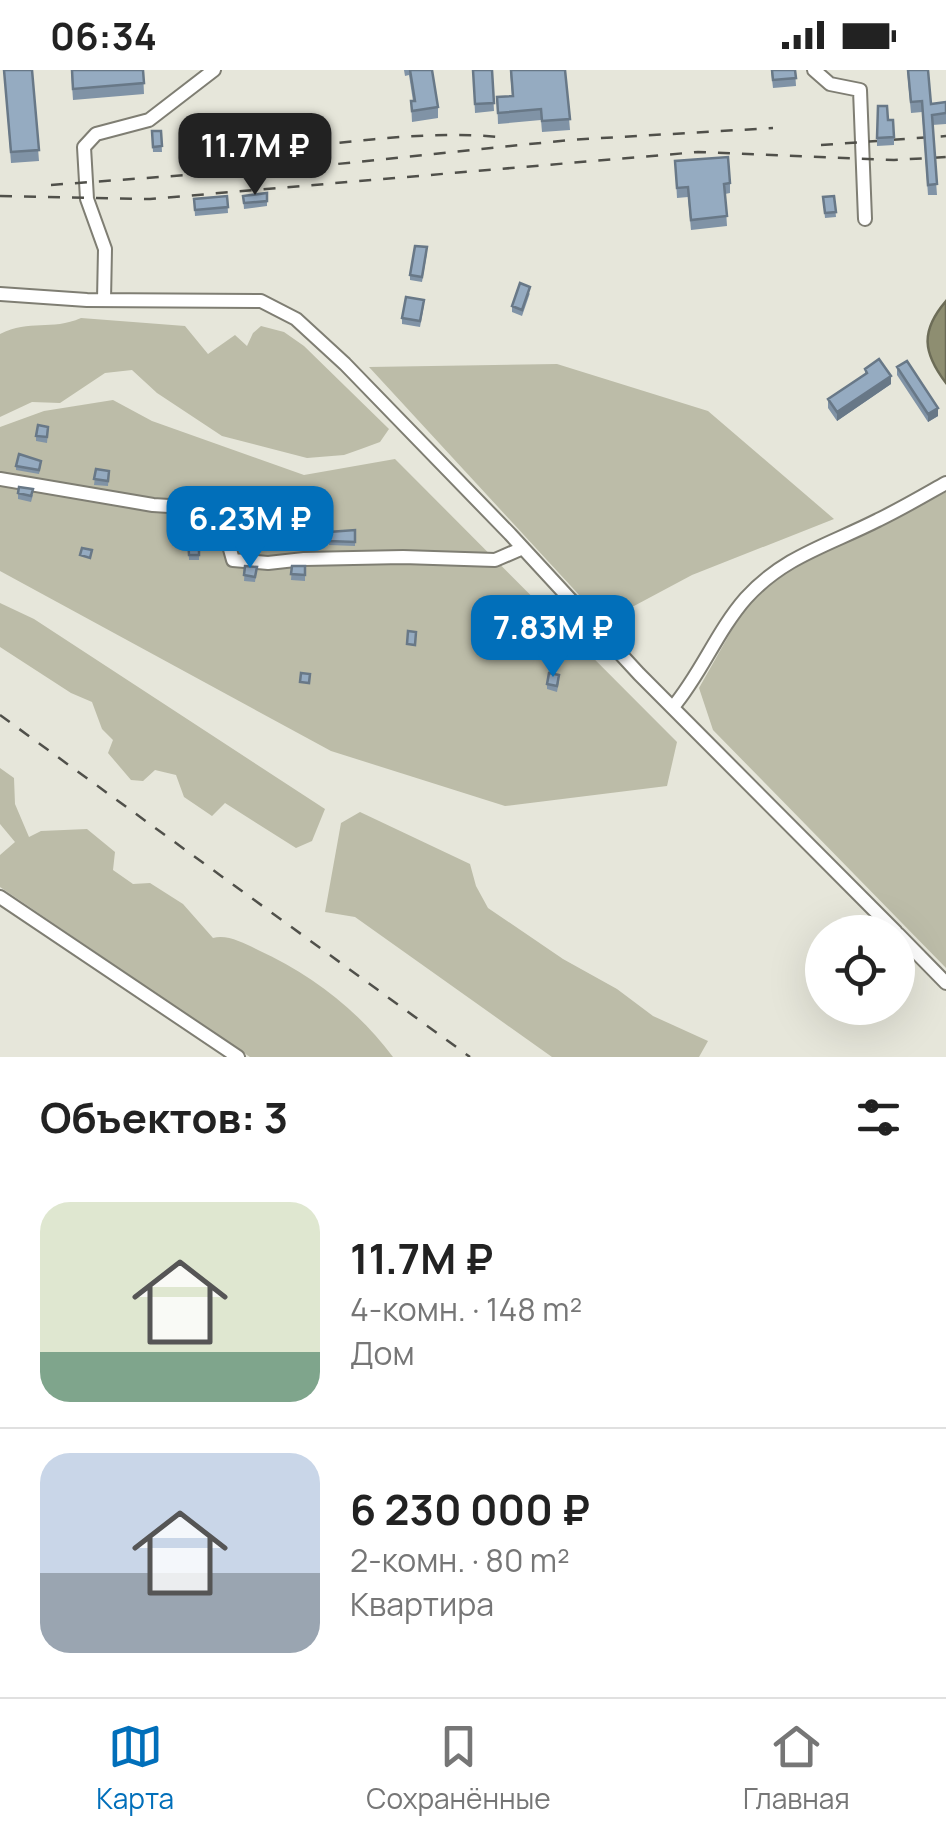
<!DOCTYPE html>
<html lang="ru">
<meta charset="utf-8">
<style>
body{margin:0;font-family:Manrope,sans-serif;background:#f6f6f6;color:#222;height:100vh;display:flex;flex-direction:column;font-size:38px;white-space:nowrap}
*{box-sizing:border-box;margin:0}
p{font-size:32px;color:#767676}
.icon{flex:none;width:55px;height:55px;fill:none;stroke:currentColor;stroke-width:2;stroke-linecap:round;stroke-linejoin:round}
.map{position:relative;height:987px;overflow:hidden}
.panel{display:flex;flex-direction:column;background:#fff;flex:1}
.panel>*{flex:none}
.fabs{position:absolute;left:805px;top:845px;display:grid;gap:20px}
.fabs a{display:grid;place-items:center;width:110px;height:110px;border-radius:50%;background:#fff;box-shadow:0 10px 40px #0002;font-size:50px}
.price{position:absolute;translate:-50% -85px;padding:0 22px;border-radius:20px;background:#016fba;color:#fff;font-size:32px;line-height:65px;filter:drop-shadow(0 2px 5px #0008)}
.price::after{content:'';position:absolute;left:50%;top:60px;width:30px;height:22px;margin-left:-15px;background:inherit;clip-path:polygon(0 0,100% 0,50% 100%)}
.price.active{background:#222;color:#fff}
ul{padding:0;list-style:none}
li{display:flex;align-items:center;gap:30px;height:250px;padding:0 40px}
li+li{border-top:2px solid #e0e0e0}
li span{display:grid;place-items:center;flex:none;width:280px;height:200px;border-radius:30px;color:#555}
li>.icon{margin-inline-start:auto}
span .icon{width:120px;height:120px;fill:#fffc;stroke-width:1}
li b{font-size:42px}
h2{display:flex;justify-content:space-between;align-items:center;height:120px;padding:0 40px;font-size:42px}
.status{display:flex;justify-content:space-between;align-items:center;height:70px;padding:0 50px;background:#fff;direction:ltr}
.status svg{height:28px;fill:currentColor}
.tab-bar{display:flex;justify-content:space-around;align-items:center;height:140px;border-top:2px solid #e0e0e0;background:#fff;font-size:28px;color:#767676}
.tab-bar a{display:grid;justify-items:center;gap:5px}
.tab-bar .active{color:#016fba}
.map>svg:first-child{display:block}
.green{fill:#bcbca8}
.water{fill:#8e8e71;stroke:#6c6c57;stroke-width:2.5}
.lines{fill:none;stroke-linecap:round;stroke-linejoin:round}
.minor-casing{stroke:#7f7e73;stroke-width:16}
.minor{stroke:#fff;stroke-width:12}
.rail{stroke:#50504a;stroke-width:2.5;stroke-dasharray:12 12;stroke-linecap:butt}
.wall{fill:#8093a6}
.shaded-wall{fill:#687887}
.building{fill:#95abc1;stroke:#687887;stroke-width:2.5}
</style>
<div class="status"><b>06:34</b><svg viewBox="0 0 49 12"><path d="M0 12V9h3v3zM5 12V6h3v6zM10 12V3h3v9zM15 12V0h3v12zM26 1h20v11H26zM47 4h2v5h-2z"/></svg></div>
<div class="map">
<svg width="946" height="987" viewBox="0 0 946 987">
<rect width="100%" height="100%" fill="#e6e6da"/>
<path class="green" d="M81 248 185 256 208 284 235 265 247 276 253 263 261 256 284 262 304 276 389 359 380 372 361 379 344 385 307 388 222 366 157 323 132 300 105 303 60 333 32 332 0 347V264C30 249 51 261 81 248Z
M557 294 708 341 834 449 692 505 604 552 369 297Z
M113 330 152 351 304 405 395 389 677 672 667 716 505 736 331 681 0 501V357L44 341Z
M946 422V898L713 660 699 618 742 542 778 507 837 473 875 459Z
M0 533 34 549 325 739 312 771 296 778 225 733 212 746 184 727 176 705 155 700 143 711 131 710 108 683 113 670 102 659 92 632 71 623 0 577Z
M0 698 14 708 15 734 29 767 41 761 87 759 115 782 113 800 133 814 150 813 183 834 213 868C227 864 244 873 258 880 312 905 357 939 393 987H250L0 817V785L15 772 0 754Z
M360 742 470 794 476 816 488 838 563 889 617 919 653 946 708 971 699 987H552L355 847 325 842 341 753Z"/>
<path class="water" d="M946 231V313C923 283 920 261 946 231Z"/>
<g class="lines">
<defs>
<path id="minor" d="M814 0 830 14 860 20 865 149
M0 224 87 230 261 231 296 249 345 294 510 464 639 604 896 862
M104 230 105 179 87 129 84 77 96 64 149 50 214 0
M0 409 153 435 201 438 221 447 233 490 268 493 304 489 403 487 495 490 523 478
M673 637C701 604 717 561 746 528 784 486 829 475 878 450 901 439 923 426 946 413
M0 827 238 987
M898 864 946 913"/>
</defs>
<use href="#minor" class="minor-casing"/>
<use href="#minor" class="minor"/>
<path class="rail" d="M821 75 946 66
M268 81C344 73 422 60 499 67
M51 115 337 94 569 70 773 58
M0 126 150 129 698 82 894 90 946 87
M0 645 470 987"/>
</g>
<path class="wall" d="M4 0H32L39 91 11 93Z
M71 0H143L144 24 73 30Z
M404 0H432L438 37V48L412 52 411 31H413L409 5 405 6Z
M473 0H492L494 41 475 43Z
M510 0H565L570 60 542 62 541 50 498 54 497 27 512 26Z
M771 0H795L796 16 773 18Z
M907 0H928L931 34 946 32V54L932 55 937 125H928L922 42 911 43Z
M152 61H161L162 82H153Z
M894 67V75L877 76V68Z
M675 91 730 113V123L725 124 727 156 691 160 688 127 677 128Z
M267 123V136L244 139 243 126Z
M227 126 228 143 195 146 194 129Z
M834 126 836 147 825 148 823 127Z
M427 183 422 212 410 210V205Z
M530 223 522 246 512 242V236Z
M424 235 420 257 402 254V248Z
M897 297 938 346 928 352 897 305Z
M865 299 891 314 837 351 828 338V329L865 304Z
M48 362 47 373 36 371V366Z
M41 395 39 404 16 400V396Z
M96 399 109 401 108 416 94 415Z
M18 423 33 425 31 432 18 429Z
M355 460V476L329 475V462Z
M188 465H199V490H189Z
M245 496 257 497 255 512 244 511Z
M292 496H305V511L291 510Z
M559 611 557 622 547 619V614Z"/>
<path class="shaded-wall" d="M891 306V314L837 351V342Z
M938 338V346L928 352V344Z"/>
<path class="building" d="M4 0H32L39 80 11 82Z
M72 0H143L144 13 73 19Z
M410 0H432L438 37 412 41 411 31H415Z
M473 0H492L494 33 475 34Z
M511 0H565L570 49 542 51 541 39 498 43 497 27 513 26Z
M772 0H795L796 8 773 10Z
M908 0H928L931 34 946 32V43L932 45 937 114 928 115 922 31 911 32Z
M878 36H887L888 50H893L894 67 877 68Z
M152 61H161L162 76 153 77Z
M728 87 730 113 724 114 727 146 691 150 688 117 677 118 675 91Z
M267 123V131L244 133 243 126Z
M227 126 228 137 195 140 194 129Z
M834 126 836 142 825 143 823 127Z
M415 176 427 177 422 207 410 205Z
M520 213 530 217 522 240 512 236Z
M406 227 424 230 420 251 402 248Z
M879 289 891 306 837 342 828 329 867 303 865 299Z
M907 291 938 338 928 344 897 297Z
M38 355 48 357 47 367 36 366Z
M19 384 41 391 39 400 16 396Z
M96 399 109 401 108 411 94 409Z
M19 417 33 419 31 426 18 423Z
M355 460V472L329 471V462Z
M310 461H320V469H311Z
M188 465H199V485H189Z
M82 478 92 480 90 488 80 485Z
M245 496 257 497 255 507 244 505Z
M292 496H305V505L291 504Z
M408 561 416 562 415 575 407 574Z
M539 571H548V582H539Z
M301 603 310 604 309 613 300 612Z
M549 603 559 605 557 616 547 614Z"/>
</svg>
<div class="fabs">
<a><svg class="icon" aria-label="locate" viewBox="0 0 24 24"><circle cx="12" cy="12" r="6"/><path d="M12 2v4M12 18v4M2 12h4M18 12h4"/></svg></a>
</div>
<b class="price active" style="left:255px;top:128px">11.7M ₽</b>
<b class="price" style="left:250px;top:501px">6.23M ₽</b>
<b class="price" style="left:553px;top:610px">7.83M ₽</b>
</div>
<section class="panel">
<h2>Объектов: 3<svg class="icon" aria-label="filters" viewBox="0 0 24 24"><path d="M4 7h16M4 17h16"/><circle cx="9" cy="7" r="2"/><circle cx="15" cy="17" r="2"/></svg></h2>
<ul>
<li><span style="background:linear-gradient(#dfe7d0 75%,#7fa58c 0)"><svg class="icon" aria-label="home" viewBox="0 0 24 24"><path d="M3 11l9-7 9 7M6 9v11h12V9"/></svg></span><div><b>11.7M ₽</b><p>4-комн. · 148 m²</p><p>Дом</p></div></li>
<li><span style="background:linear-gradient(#c9d6e8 60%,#9aa5b1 0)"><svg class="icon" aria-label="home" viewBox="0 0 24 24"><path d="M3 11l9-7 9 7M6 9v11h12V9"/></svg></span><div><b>6 230 000 ₽</b><p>2-комн. · 80 m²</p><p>Квартира</p></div></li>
</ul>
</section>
<nav class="tab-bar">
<a class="active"><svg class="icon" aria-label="map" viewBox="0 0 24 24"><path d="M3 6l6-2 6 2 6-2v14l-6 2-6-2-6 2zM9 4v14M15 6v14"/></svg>Карта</a>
<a><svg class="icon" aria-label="saved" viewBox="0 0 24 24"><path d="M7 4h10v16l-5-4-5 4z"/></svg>Сохранённые</a>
<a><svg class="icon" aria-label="home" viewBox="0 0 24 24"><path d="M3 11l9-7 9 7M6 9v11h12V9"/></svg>Главная</a>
</nav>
